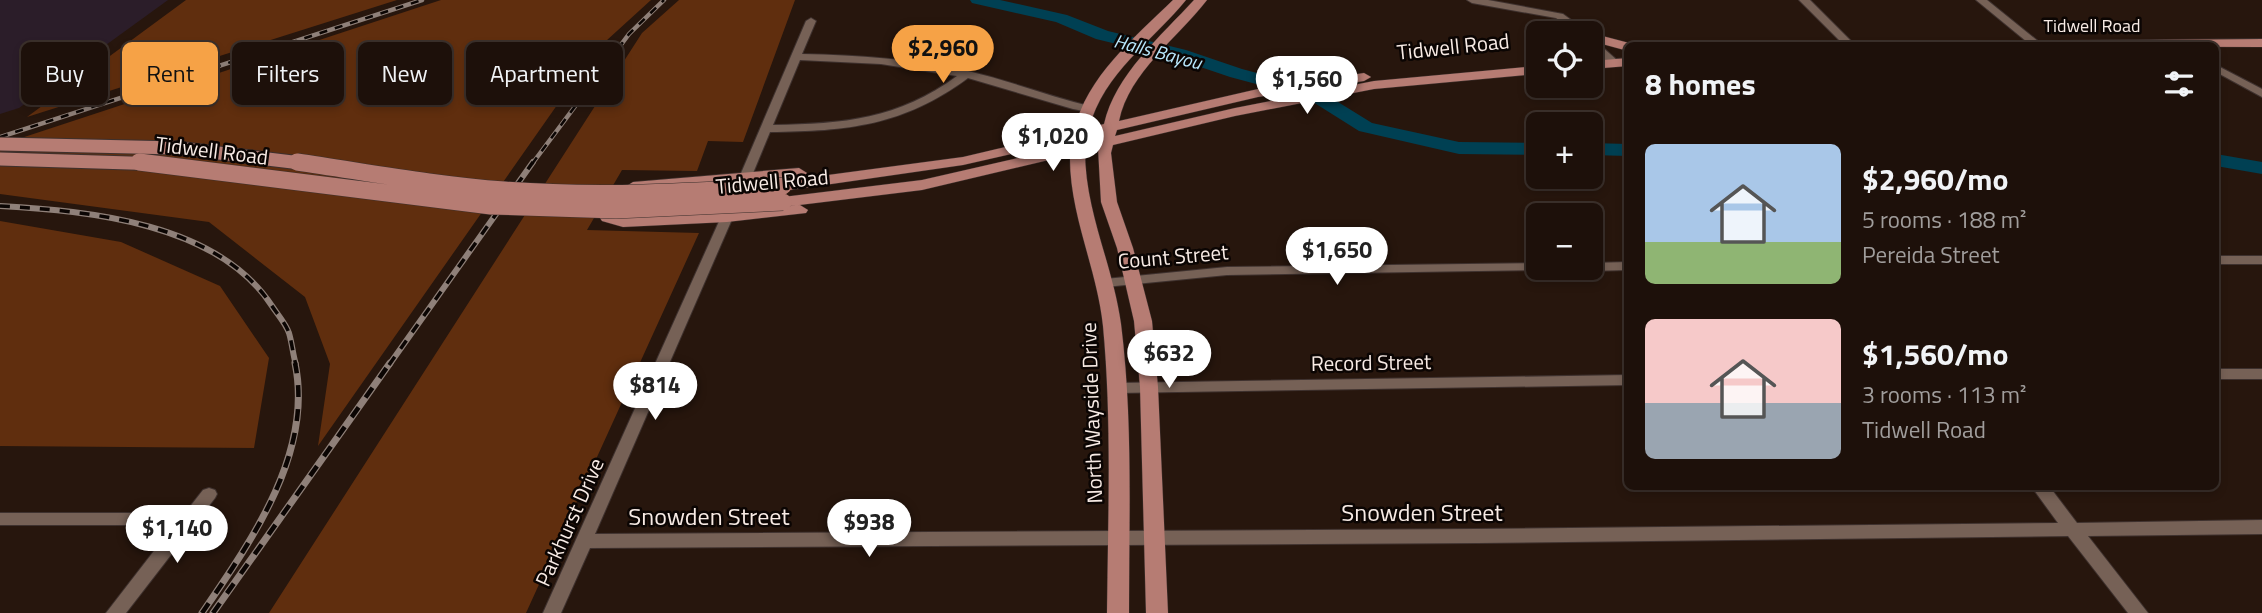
<!DOCTYPE html>
<meta charset="utf-8">
<style>
body{margin:0;font-family:"Titillium Web",sans-serif;background:#2a1e18;color:#f1f3f6;height:100vh;display:flex;flex-direction:column;font-size:26px;white-space:nowrap}
*{box-sizing:border-box;margin:0}
p{font-size:23px;color:#a09d9c}
.icon{flex:none;width:38px;height:38px;fill:none;stroke:currentColor;stroke-width:2;stroke-linecap:round;stroke-linejoin:round}
.map{position:relative;flex:1;overflow:hidden}
.drawer{position:absolute;left:1624px;top:42px;width:595px;height:448px;display:flex;flex-direction:column;background:#1d100a;border-radius:10px;box-shadow:0 4px 10px #0003,0 0 0 2px #3b302b}
.drawer>*{flex:none}
.guide{position:absolute;left:21px;top:42px;width:665px;height:63px;display:flex;gap:14px}
.buttons{position:absolute;left:1526px;top:21px;display:grid;gap:14px}
.buttons a{display:grid;place-items:center;width:77px;height:77px;border-radius:10px;background:#1d100a;box-shadow:0 4px 10px #0003,0 0 0 2px #3b302b;font-size:35px}
.price{position:absolute;translate:-50% -60px;padding:0 16px;border-radius:24px;background:#fff;color:#222;font-size:23px;line-height:46px;filter:drop-shadow(0 2px 4px #0008)}
.price::after{content:'';position:absolute;left:50%;top:42px;width:21px;height:16px;margin-left:-10px;background:inherit;clip-path:polygon(0 0,100% 0,50% 100%)}
.price.current{background:#f6a246;color:#111}
ul{padding:0;list-style:none}
li{display:flex;align-items:center;gap:21px;height:175px;padding:0 21px}
li span{display:grid;place-items:center;flex:none;width:196px;height:140px;border-radius:10px;color:#555}
li>.icon{margin-inline-start:auto}
span .icon{width:84px;height:84px;fill:#fffc;stroke-width:1}
li b{font-size:30px}
h2{display:flex;justify-content:space-between;align-items:center;height:84px;padding:0 21px;font-size:30px}
.pill{padding:0 24px;border-radius:10px;background:#1d100a;box-shadow:0 4px 10px #0003,0 0 0 2px #3b302b;font-size:24px;line-height:63px}
.pill.current{background:#f6a246;color:#111}
.map>svg:first-child{display:block}
.education{fill:#2b1d29}
.green{fill:#602e0e}
.lines{fill:none;stroke-linecap:round;stroke-linejoin:round}
.river{fill:#004053;fill-rule:evenodd}
.minor-casing{stroke:#3e312e;stroke-width:2}
.major-casing{stroke:#3e312e;stroke-width:1}
.minor{fill:#766156;fill-rule:evenodd}
.major{fill:#b67c73;fill-rule:evenodd}
.rail-far2-casing{stroke:#8f8079;stroke-width:4.5}
.rail-far1-casing{stroke:#8f8079;stroke-width:6}
.rail-casing{stroke:#8f8079;stroke-width:7}
.rail-far2{stroke:#0b0503;stroke-width:2.5;stroke-dasharray:8;stroke-linecap:butt}
.rail-far1{stroke:#0b0503;stroke-width:3.5;stroke-dasharray:10;stroke-linecap:butt}
.rail{stroke:#0b0503;stroke-width:4.5;stroke-dasharray:12;stroke-linecap:butt}
.major-bridge-far1-casing{stroke:#3e312e;stroke-width:15;stroke-linecap:butt}
.major-bridge-casing{stroke:#3e312e;stroke-width:18;stroke-linecap:butt}
.major-bridge-far1{stroke:#b67c73;stroke-width:13}
.major-bridge{stroke:#b67c73;stroke-width:17}
.labels{text-anchor:middle;dominant-baseline:central;stroke-width:5;stroke-linejoin:round;paint-order:stroke}
.far-street-label{font-size:18px;fill:#f8ebe5;stroke:#0b0503}
.far-water-label{font-size:19px;font-style:italic;fill:#b9e8fd;stroke:#0b0503}
.street-label{font-size:21px;fill:#f8ebe5;stroke:#0b0503}
.near-street-label{font-size:24px;fill:#f8ebe5;stroke:#0b0503}
</style>
<div class="map">
<svg width="2262" height="613" viewBox="0 0 2262 613">
<rect width="100%" height="100%" fill="#27160d"/>
<path class="education" d="M0 0H168L19 108 0 114Z"/>
<path class="green" d="M186 0H397L27 117Z
M441 0H651L595 51 318 446 330 364 305 297 209 222 0 194V145Z
M679 0H795L743 142 708 141 697 171 622 170 587 230 699 233 526 613H269L642 33Z
M0 221 121 242 220 286 269 358 254 448 0 446Z"/>
<g class="lines">
<path class="river" d="M970 0H1000L1067 15 1108 31 1186 50 1242 69 1317 89 1372 123 1459 142 1538 143V155L1459 154 1359 131 1305 97 1230 77 1174 58 1096 39 1056 22 972 3Z
M1591 143 1628 144V156L1591 155Z
M2216 154 2262 162V174L2216 166Z"/>
<defs>
<path id="minor" d="M1467 0H1488L1563 14 1589 33H1578L1556 18 1472 3Z
M1799 0H1810L1856 46H1845Z
M1976 0H1987L2044 46H2032Z
M811 18 816 21 802 54C858 55 914 59 968 71 1010 81 1051 97 1093 107L1095 109 1089 112 1073 109 968 78C903 126 848 131 770 132L751 178 745 182 741 181 739 178 806 21ZM800 60 881 64 957 76C898 119 844 124 773 125Z
M1591 37 1618 61V65H1610L1591 46Z
M2216 65 2262 89V97L2216 72Z
M727 213 733 217 595 534 1477 529 2058 523 2031 486H2049L2077 523 2262 520V534L2088 536 2148 613H2128L2068 536 1477 543 590 548 561 613H543L721 217Z
M2216 256H2262V264H2216Z
M1628 262V270L1591 271 1585 268H1591V263Z
M1538 263V268H1544L1543 270 1227 275 1105 287 1098 283 1105 279 1227 267Z
M2216 369H2262V379H2216Z
M1628 375V385L1116 393 1111 392 1108 388 1111 384 1116 383Z
M209 488 215 490 217 494 215 498 126 613H106L174 525H0V513H185L203 490Z"/>
<path id="major" d="M1173 0H1186C1152 42 1104 72 1089 128L1104 124C1115 75 1161 36 1194 0H1207C1178 38 1129 72 1119 121L1258 89 1364 73 1371 77 1364 81 1258 97 1117 130 1115 136 1235 108 1374 81 1538 66V74L1374 89 1235 116 1113 145 1111 153 1117 202 1133 248 1152 321 1158 387 1168 613H1146L1140 387 1134 321 1117 248 1101 202 1098 148 1085 151C1085 212 1113 265 1121 324 1133 419 1129 517 1129 613H1107C1108 518 1112 421 1103 326 1097 268 1069 214 1070 155L922 190 783 207 775 202 783 197 922 180 1071 146 1072 140 963 165 783 191 775 186 783 181 963 157 1074 131C1086 77 1135 37 1173 0ZM1101 133 1100 139 1086 142 1088 137Z
M1591 33 1633 44V46H1628V51L1591 41Z
M2262 39V47L1915 46 1921 42Z
M1752 42H1794L1800 46H1746Z
M1628 58V66L1591 69V61Z
M799 168 807 173 804 176 641 189 623 201 616 215 727 212 800 205 808 210 806 213 727 222 623 227 602 221 600 218 608 198 633 182Z"/>
</defs>
<use href="#minor" class="minor-casing"/>
<use href="#major" class="major-casing"/>
<use href="#minor" class="minor"/>
<use href="#major" class="major"/>
<defs>
<path id="rail-far2" d="M0 137 422 0
M532 164 629 34 664 0"/>
<path id="rail-far1" d="M0 206C90 211 218 223 272 306 278 315 286 324 289 333 292 343 293 355 296 365
M389 365 533 162"/>
<path id="rail" d="M202 613C250 543 314 453 295 363
M213 613 390 363"/>
</defs>
<use href="#rail-far2" class="rail-far2-casing"/>
<use href="#rail-far1" class="rail-far1-casing"/>
<use href="#rail" class="rail-casing"/>
<use href="#rail-far2" class="rail-far2"/>
<use href="#rail-far1" class="rail-far1"/>
<use href="#rail" class="rail"/>
<defs>
<path id="major-bridge-far1" d="M0 144 177 148 309 164
M0 159 162 164"/>
<path id="major-bridge" d="M139 162 491 206 616 210 783 202
M297 162C366 172 435 185 504 190 597 197 690 192 783 186"/>
</defs>
<use href="#major-bridge-far1" class="major-bridge-far1-casing"/>
<use href="#major-bridge" class="major-bridge-casing"/>
<use href="#major-bridge-far1" class="major-bridge-far1"/>
<use href="#major-bridge" class="major-bridge"/>
</g>
<g class="labels">
<g class="far-street-label">
<text x="2092" y="25">Tidwell Road</text>
</g>
<g class="far-water-label">
<text transform="translate(1158 51) rotate(15)">Halls Bayou</text>
</g>
<g class="street-label">
<text transform="translate(1453 46) rotate(-6)">Tidwell Road</text>
<text transform="translate(212 150) rotate(7)">Tidwell Road</text>
<text transform="translate(772 181) rotate(-5)">Tidwell Road</text>
<text transform="translate(1173 256) rotate(-5)">Count Street</text>
<text transform="translate(1371 362) rotate(-1)">Record Street</text>
<text transform="translate(1091 413) rotate(-92)">North Wayside Drive</text>
<text transform="translate(569 522) rotate(-66)">Parkhurst Drive</text>
</g>
<g class="near-street-label">
<text x="1422" y="512">Snowden Street</text>
<text x="709" y="516">Snowden Street</text>
</g>
</g>
</svg>
<div class="buttons">
<a><svg class="icon" aria-label="locate" viewBox="0 0 24 24"><circle cx="12" cy="12" r="6"/><path d="M12 2v4M12 18v4M2 12h4M18 12h4"/></svg></a>
<a>+</a>
<a>−</a>
</div>
<b class="price current" style="left:943px;top:85px">$2,960</b>
<b class="price" style="left:1307px;top:116px">$1,560</b>
<b class="price" style="left:1053px;top:173px">$1,020</b>
<b class="price" style="left:1337px;top:287px">$1,650</b>
<b class="price" style="left:1169px;top:390px">$632</b>
<b class="price" style="left:655px;top:422px">$814</b>
<b class="price" style="left:869px;top:559px">$938</b>
<b class="price" style="left:177px;top:565px">$1,140</b>
<div class="guide">
<a class="pill">Buy</a>
<a class="pill current">Rent</a>
<a class="pill">Filters</a>
<a class="pill">New</a>
<a class="pill">Apartment</a>
</div>
<section class="drawer">
<h2>8 homes<svg class="icon" aria-label="filters" viewBox="0 0 24 24"><path d="M4 7h16M4 17h16"/><circle cx="9" cy="7" r="2"/><circle cx="15" cy="17" r="2"/></svg></h2>
<ul>
<li><span style="background:linear-gradient(#a9c7e8 70%,#8fb573 0)"><svg class="icon" aria-label="home" viewBox="0 0 24 24"><path d="M3 11l9-7 9 7M6 9v11h12V9"/></svg></span><div><b>$2,960/mo</b><p>5 rooms · 188 m²</p><p>Pereida Street</p></div></li>
<li><span style="background:linear-gradient(#f6c9c9 60%,#9aa5b1 0)"><svg class="icon" aria-label="home" viewBox="0 0 24 24"><path d="M3 11l9-7 9 7M6 9v11h12V9"/></svg></span><div><b>$1,560/mo</b><p>3 rooms · 113 m²</p><p>Tidwell Road</p></div></li>
</ul>
</section>
</div>
